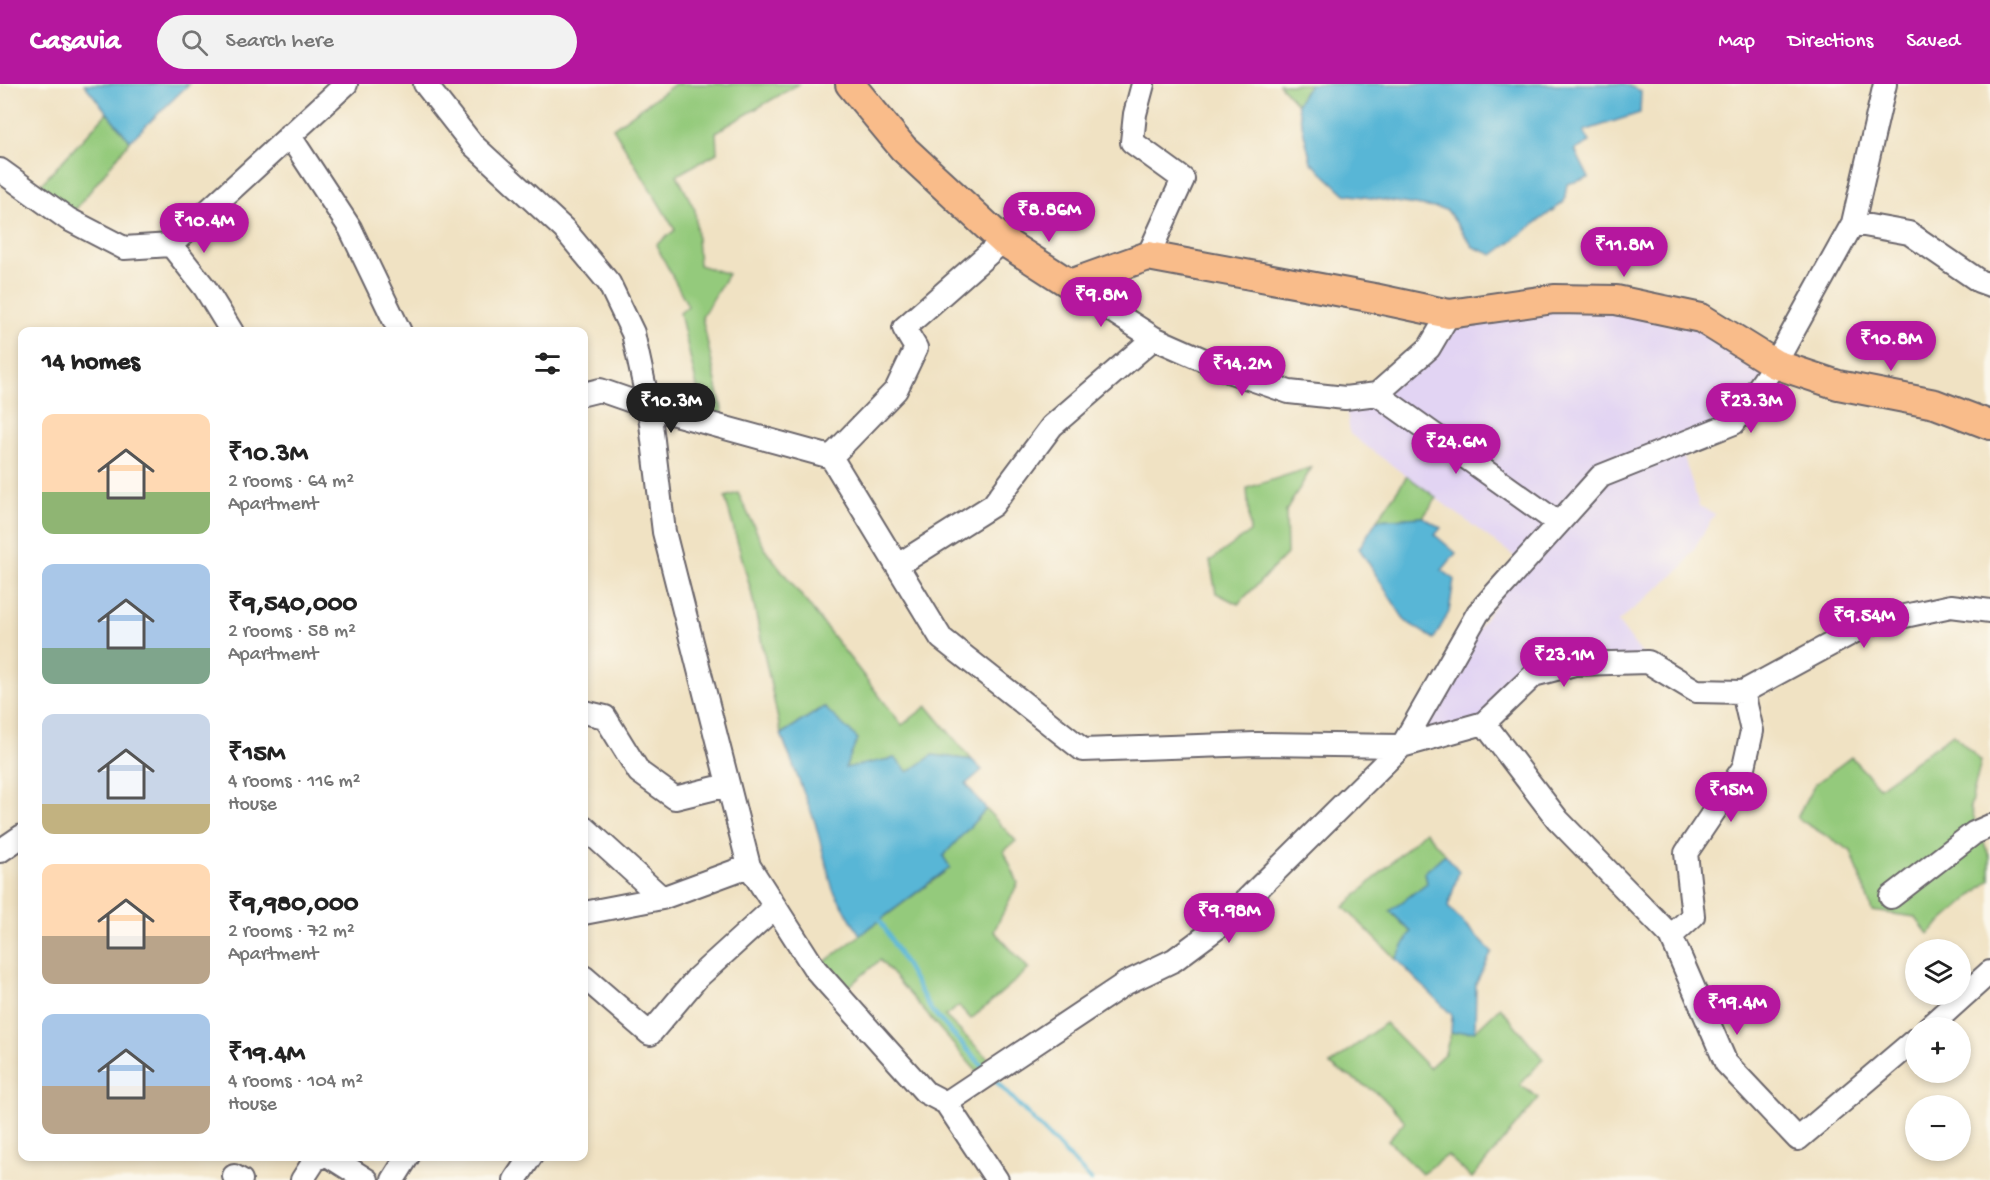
<!DOCTYPE html>
<meta charset="utf-8">
<style>
body{margin:0;font-family:"Gochi Hand",sans-serif;background:#f2f2f2;color:#222;height:100vh;display:flex;flex-direction:column;font-size:22px;white-space:nowrap}
*{box-sizing:border-box;margin:0}
p{font-size:20px;color:#767676}
.icon{flex:none;width:33px;height:33px;fill:none;stroke:currentColor;stroke-width:2;stroke-linecap:round;stroke-linejoin:round}
.map{position:relative;flex:1;overflow:hidden}
.sheet{position:absolute;left:18px;top:243px;width:570px;height:834px;display:flex;flex-direction:column;background:#fff;border-radius:12px;box-shadow:0 3px 9px #0003}
.sheet>*{flex:none}
.tools{position:absolute;left:1905px;top:855px;display:grid;gap:12px}
.tools a{display:grid;place-items:center;width:66px;height:66px;border-radius:50%;background:#fff;box-shadow:0 3px 9px #0003;font-size:30px}
.price{position:absolute;translate:-50% -51px;padding:0 14px;border-radius:21px;background:#b5179e;color:#fff;font-size:20px;line-height:39px;filter:drop-shadow(0 2px 3px #0008)}
.price::after{content:'';position:absolute;left:50%;top:36px;width:18px;height:14px;margin-left:-9px;background:inherit;clip-path:polygon(0 0,100% 0,50% 100%)}
.price.selected{background:#222;color:#fff}
ul{padding:0;list-style:none}
li{display:flex;align-items:center;gap:18px;height:150px;padding:0 24px}
li span{display:grid;place-items:center;flex:none;width:168px;height:120px;border-radius:12px;color:#555}
li>.icon{margin-inline-start:auto}
span .icon{width:72px;height:72px;fill:#fffc;stroke-width:1}
li b{font-size:26px}
h2{display:flex;justify-content:space-between;align-items:center;height:72px;padding:0 24px;font-size:26px}
header{display:flex;align-items:center;gap:36px;box-sizing:border-box;height:84px;padding:0 30px;background:#b5179e;color:#fff}
header strong{font-size:28px}
nav{display:flex;gap:33px;margin-inline-start:auto;font-size:21px}
.search{width:420px;height:54px;background:#f2f2f2;display:flex;align-items:center;gap:15px;box-sizing:border-box;padding:0 21px;border-radius:33px;color:#767676;font-size:22px}
.map>svg:first-child{display:block}
.built{fill:#e2d4f3}
.green{fill:#94ca7c;stroke:#5b765c;stroke-width:1.5}
.water{fill:#58b6d6;stroke:#3d6c88;stroke-width:1.5}
.lines{fill:none;stroke-linecap:round;stroke-linejoin:round}
.stream{stroke:#58b6d6;stroke-width:4.5}
.minor-casing{stroke:#6a656b;stroke-width:26}
.major-casing{stroke:#6a656b;stroke-width:32}
.minor{stroke:#fff;stroke-width:22}
.major{stroke:#f9bc8a;stroke-width:28}
</style>
<header>
<strong>Casavia</strong>
<div class="search"><svg class="icon" aria-label="search" viewBox="0 0 24 24"><circle cx="10" cy="10" r="6"/><path d="M15 15l6 6"/></svg>Search here</div>
<nav><a>Map</a><a>Directions</a><a>Saved</a></nav>
</header>
<div class="map">
<svg width="1990" height="1096" viewBox="0 0 1990 1096">
<rect width="100%" height="100%" fill="#fbf7ec"/>
<filter id="ink" filterUnits="userSpaceOnUse"><feTurbulence type="fractalNoise" baseFrequency=".0167" numOctaves="2"/><feDisplacementMap in="SourceGraphic" scale="12" xChannelSelector="R" yChannelSelector="G"/><feConvolveMatrix kernelMatrix="1 2 1 2 8 2 1 2 1" color-interpolation-filters="sRGB"/></filter>
<filter id="wash" filterUnits="userSpaceOnUse"><feTurbulence type="fractalNoise" baseFrequency=".008" numOctaves="4" result="noise"/><feDisplacementMap in="SourceGraphic" scale="24" xChannelSelector="R" yChannelSelector="G"/><feGaussianBlur stdDeviation="1.35" result="paint"/><feColorMatrix in="noise" values="0 0 0 0 0 0 0 0 0 0 0 0 0 0 0 0 0 1.4 0 .05"/><feComposite in="paint" operator="in"/></filter>
<g filter="url(#wash)">
<rect width="100%" height="100%" fill="#f0e2c3"/>
<path class="built" d="M1554 215 1701 234 1775 280 1734 339 1680 360 1699 422 1715 430 1683 483 1618 538 1648 578 1534 591 1484 639 1402 662 1522 478 1350 350 1345 314 1377 310 1449 230Z"/>
<path class="green" d="M675 0H799L716 48 717 69 677 91 695 126 699 181 728 190 702 233 726 344 705 338 680 229 688 222 656 161 675 146 613 44Z
M1279 0H1309L1297 20Z
M107 29 130 57 68 135 32 110Z
M1312 383 1286 427 1287 470 1238 520 1216 509 1210 477 1250 448 1247 404Z
M1407 392 1437 414 1423 433 1377 436Z
M738 409 765 465 902 641 927 622 972 676 933 671 908 688 894 674 845 685 824 623 781 650 751 507 725 413Z
M1953 650 1981 677 1970 723 1990 774V796L1928 850 1915 833 1872 827 1851 767 1797 734 1814 701 1851 673 1879 703Z
M986 725 1016 757 1004 767 1018 799 994 847 1029 885 971 935 959 922 945 932 998 984 984 996 880 876 839 911 815 885 950 784 943 772Z
M1425 747 1445 770 1425 788 1427 799 1390 827 1411 848 1396 875 1344 823Z
M1500 923 1543 975 1520 1001 1539 1014 1472 1094 1447 1071 1422 1090 1388 1056 1405 1037 1379 1010 1330 981 1385 939 1429 984 1445 969 1451 949 1475 947Z"/>
<path class="water" d="M84 0H189L130 57Z
M1309 0H1624L1641 7 1640 29 1584 47 1590 58 1575 66 1589 94 1567 100 1564 118 1493 171 1473 163 1447 126 1345 110 1311 78 1297 20Z
M1423 433 1441 444 1435 451 1456 469 1442 486 1454 495 1449 528 1434 555 1405 537 1359 464 1377 436Z
M824 623 858 655 845 684 895 674 908 688 933 671 972 676 982 686 966 700 986 725 943 772 950 783 860 851 833 806 815 738 781 650Z
M1445 770 1459 787 1448 823 1492 868 1476 900 1475 947 1451 949 1452 931 1396 875 1411 848 1390 827 1427 799 1425 788Z"/>
<g class="lines">
<path class="stream" d="M880 836 931 926 985 985
M995 996 1091 1096"/>
</g>
</g>
<g filter="url(#ink)">
<g class="lines">
<defs>
<path id="minor" d="M425 0 472 60 564 145 609 199 633 249 649 323 664 448 749 782 815 885 925 1008 946 1019 997 1096
M1143 0 1135 30 1132 58 1183 95 1148 172
M289 51 350 144 400 248
M0 86 68 135 124 164 171 161 346 0
M1853 139 1909 149 1979 197 1990 201
M171 161 205 204 232 248
M1070 200 1154 254 1231 288 1289 308 1345 314 1377 310 1429 264 1449 230
M584 310 600 306 649 323 831 373 941 554 1083 666 1256 660 1402 662 1484 639 1534 591 1575 580 1648 578 1696 607 1743 608 1868 540 1951 522 1990 527
M1377 310 1558 439
M831 373 896 306 916 264 904 244 1003 157
M898 481 993 421 1052 342 1154 254
M584 628 605 633 639 688 675 714 728 701
M1484 639 1558 736 1671 852 1726 979 1798 1055 1916 955
M584 743 662 814
M0 767 22 752
M1891 813 1974 749 1990 742
M584 829 662 814 749 782
M1671 852 1693 832 1686 769 1744 683 1752 647 1743 608
M584 893 650 950 697 894 775 823
M1928 944 1990 888
M946 1019 1126 899 1174 876 1221 841 1402 662 1478 529 1601 392 1734 339 1775 280 1853 139 1885 0
M329 1072 367 1096
M234 1092 241 1096
M302 1096 315 1076 322 1072
M393 1096 408 1072
M515 1096 531 1072"/>
<path id="major" d="M850 0 903 64 1003 157 1070 200 1148 172 1374 214 1449 230 1554 215 1616 216 1701 234 1775 280 1838 301 1935 320 1990 341"/>
</defs>
<use href="#minor" class="minor-casing"/>
<use href="#major" class="major-casing"/>
<use href="#minor" class="minor"/>
<use href="#major" class="major"/>
</g>
</g>
</svg>
<div class="tools">
<a><svg class="icon" aria-label="layers" viewBox="0 0 24 24"><path d="M12 4l9 5-9 5-9-5zM3 14l9 5 9-5"/></svg></a>
<a>+</a>
<a>−</a>
</div>
<b class="price" style="left:1049px;top:159px">₹8.86M</b>
<b class="price" style="left:204px;top:170px">₹10.4M</b>
<b class="price" style="left:1624px;top:194px">₹11.8M</b>
<b class="price" style="left:1101px;top:244px">₹9.8M</b>
<b class="price" style="left:1891px;top:288px">₹10.8M</b>
<b class="price" style="left:1242px;top:313px">₹14.2M</b>
<b class="price selected" style="left:671px;top:350px">₹10.3M</b>
<b class="price" style="left:1751px;top:350px">₹23.3M</b>
<b class="price" style="left:1456px;top:391px">₹24.6M</b>
<b class="price" style="left:1864px;top:565px">₹9.54M</b>
<b class="price" style="left:1564px;top:604px">₹23.1M</b>
<b class="price" style="left:1731px;top:739px">₹15M</b>
<b class="price" style="left:1229px;top:860px">₹9.98M</b>
<b class="price" style="left:1737px;top:952px">₹19.4M</b>
<section class="sheet">
<h2>14 homes<svg class="icon" aria-label="filters" viewBox="0 0 24 24"><path d="M4 7h16M4 17h16"/><circle cx="9" cy="7" r="2"/><circle cx="15" cy="17" r="2"/></svg></h2>
<ul>
<li><span style="background:linear-gradient(#ffd9b3 65%,#8fb573 0)"><svg class="icon" aria-label="home" viewBox="0 0 24 24"><path d="M3 11l9-7 9 7M6 9v11h12V9"/></svg></span><div><b>₹10.3M</b><p>2 rooms · 64 m²</p><p>Apartment</p></div></li>
<li><span style="background:linear-gradient(#a9c7e8 70%,#7fa58c 0)"><svg class="icon" aria-label="home" viewBox="0 0 24 24"><path d="M3 11l9-7 9 7M6 9v11h12V9"/></svg></span><div><b>₹9,540,000</b><p>2 rooms · 58 m²</p><p>Apartment</p></div></li>
<li><span style="background:linear-gradient(#c9d6e8 75%,#c2b280 0)"><svg class="icon" aria-label="home" viewBox="0 0 24 24"><path d="M3 11l9-7 9 7M6 9v11h12V9"/></svg></span><div><b>₹15M</b><p>4 rooms · 116 m²</p><p>House</p></div></li>
<li><span style="background:linear-gradient(#ffd9b3 60%,#b9a48a 0)"><svg class="icon" aria-label="home" viewBox="0 0 24 24"><path d="M3 11l9-7 9 7M6 9v11h12V9"/></svg></span><div><b>₹9,980,000</b><p>2 rooms · 72 m²</p><p>Apartment</p></div></li>
<li><span style="background:linear-gradient(#a9c7e8 60%,#b9a48a 0)"><svg class="icon" aria-label="home" viewBox="0 0 24 24"><path d="M3 11l9-7 9 7M6 9v11h12V9"/></svg></span><div><b>₹19.4M</b><p>4 rooms · 104 m²</p><p>House</p></div></li>
</ul>
</section>
</div>
